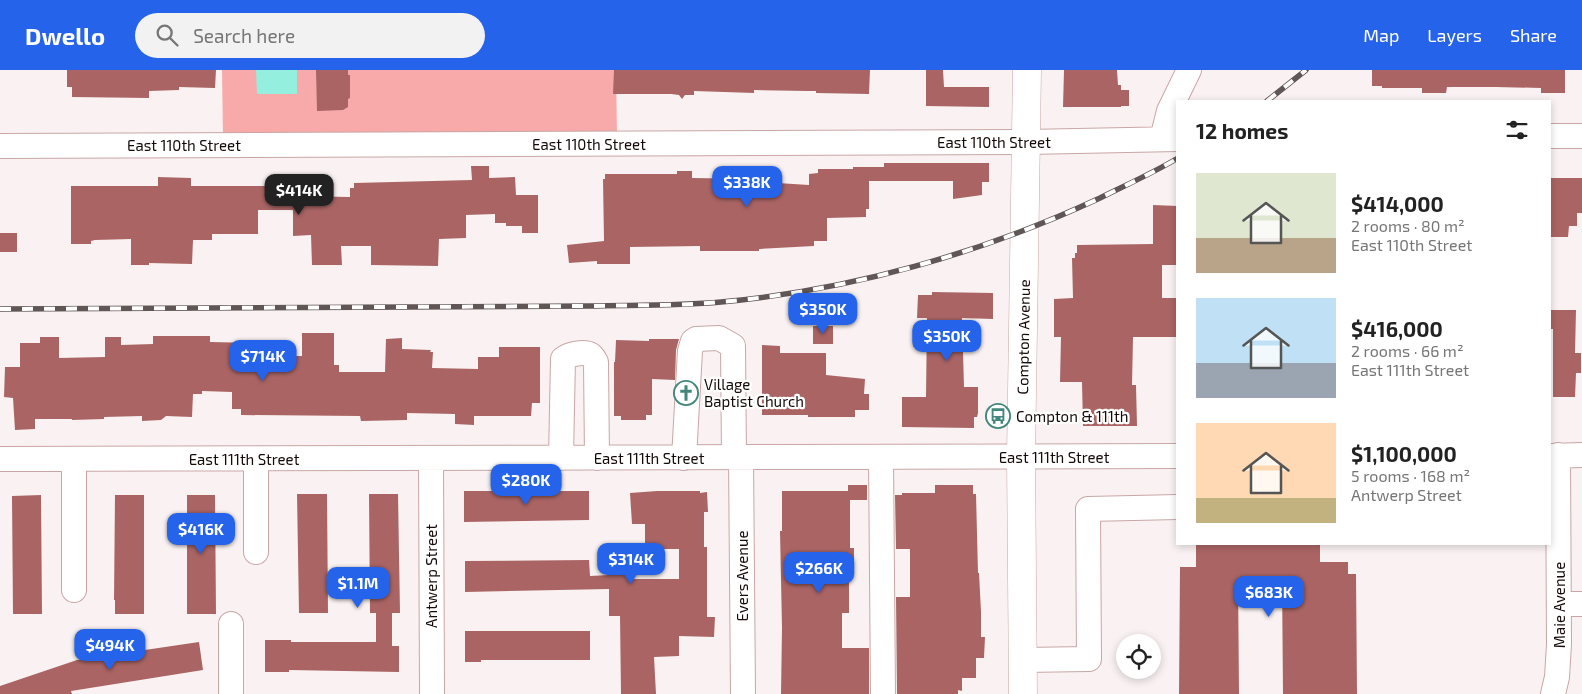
<!DOCTYPE html>
<meta charset="utf-8">
<style>
body{margin:0;font-family:"Exo 2",sans-serif;background:#f2f2f2;color:#222;height:100vh;display:flex;flex-direction:column;font-size:19px;white-space:nowrap}
*{box-sizing:border-box;margin:0}
p{font-size:16px;color:#767676}
.icon{flex:none;width:28px;height:28px;fill:none;stroke:currentColor;stroke-width:2;stroke-linecap:round;stroke-linejoin:round}
.map{position:relative;flex:1;overflow:hidden}
.panel{position:absolute;left:1176px;top:30px;width:375px;height:445px;display:flex;flex-direction:column;background:#fff;border-radius:0px;box-shadow:0 2px 8px #0003}
.panel>*{flex:none}
.tools{position:absolute;left:1116px;top:564px;display:grid;gap:10px}
.tools a{display:grid;place-items:center;width:45px;height:45px;border-radius:50%;background:#fff;box-shadow:0 2px 8px #0003;font-size:25px}
.price{position:absolute;translate:-50% -42px;padding:0 11px;border-radius:10px;background:#2563eb;color:#fff;font-size:16px;line-height:32px;filter:drop-shadow(0 1px 2px #0008)}
.price::after{content:'';position:absolute;left:50%;top:30px;width:15px;height:11px;margin-left:-8px;background:inherit;clip-path:polygon(0 0,100% 0,50% 100%)}
.price.active{background:#222;color:#fff}
ul{padding:0;list-style:none}
li{display:flex;align-items:center;gap:15px;height:125px;padding:0 20px}
li span{display:grid;place-items:center;flex:none;width:140px;height:100px;border-radius:0px;color:#555}
li>.icon{margin-inline-start:auto}
span .icon{width:60px;height:60px;fill:#fffc;stroke-width:1}
li b{font-size:21px}
h2{display:flex;justify-content:space-between;align-items:center;height:60px;padding:0 20px;font-size:21px}
header{display:flex;align-items:center;gap:30px;box-sizing:border-box;height:70px;padding:0 25px;background:#2563eb;color:#fff}
header strong{font-size:24px}
nav{display:flex;gap:28px;margin-inline-start:auto;font-size:18px}
.search{width:350px;height:45px;background:#f2f2f2;display:flex;align-items:center;gap:12px;box-sizing:border-box;padding:0 18px;border-radius:28px;color:#767676;font-size:19px}
.map>svg:first-child{display:block}
.green{fill:#f7aaa9}
.water{fill:#95efde}
.building{fill:#aa6464}
.lines{fill:none;stroke-linecap:round;stroke-linejoin:round}
.minor-casing{stroke:#c9a6a5;stroke-width:26}
.major-casing{stroke:#c9a6a5;stroke-width:29}
.minor{stroke:#fff;stroke-width:24}
.major{stroke:#fff;stroke-width:28}
.rail-casing{stroke:#615656;stroke-width:5.5}
.rail{stroke:#fff;stroke-width:4;stroke-dasharray:11;stroke-linecap:butt}
.labels{text-anchor:middle;dominant-baseline:central;stroke-width:4.5;stroke-linejoin:round;paint-order:stroke}
.street-label{font-size:15px;fill:#150909;stroke:#fff}
.poi-label{font-size:15px;fill:#150909;stroke:#fff;text-anchor:start}
</style>
<header>
<strong>Dwello</strong>
<div class="search"><svg class="icon" aria-label="search" viewBox="0 0 24 24"><circle cx="10" cy="10" r="6"/><path d="M15 15l6 6"/></svg>Search here</div>
<nav><a>Map</a><a>Layers</a><a>Share</a></nav>
</header>
<div class="map">
<svg width="1582" height="624" viewBox="0 0 1582 624">
<rect width="100%" height="100%" fill="#faf2f2"/>
<path class="green" d="M222 0H616L617 66 223 67Z"/>
<path class="water" d="M256 0H297V24H257Z"/>
<path class="building" d="M67 0H216L215 18 179 17V20L149 21V28L72 27V17H67Z
M316 0H348V5H350V28L348 29V37L343 40 317 41Z
M614 0H870L869 24 816 23V21H808L754 20V23L694 21V25H685L682 29 679 25 671 24H613Z
M926 0H943L944 17H989V37L926 36Z
M1064 0H1117L1118 15H1121V20H1129V36H1121V37H1063Z
M1372 0H1565V23H1541V18L1496 17H1447L1446 23H1422V18H1382V16H1372Z
M884 93H989V112H982V125L953 129V111H869V139H866V147L827 148V171H814V176L759 179V181H700V176L630 177V194H597V191L569 193 567 175 604 171 603 109H605V104H677V101H692V108L760 109V112L809 115V104L818 103V99H853V97H884Z
M471 96H489V108L515 107 516 125H538V163H522V156H506V153H495V144L466 145V168L439 169 438 196 371 195V176H341L342 195H312L311 165 293 166V140H258V164H212V170H193L192 194 149 193V195H131V169L95 170 91 171V174H71V116H158V107L191 108V116H269V112H293V126L350 127V118H354V113L472 110Z
M1551 108H1582V143H1577V156H1569L1568 167H1550Z
M1153 135 1178 136V195H1162V228H1178V267H1133L1132 315H1136L1137 356H1083L1082 312H1060L1061 267H1054V229L1073 228 1072 188H1075V183H1077V175L1153 174Z
M0 163H17V182H0Z
M932 222 993 223V249L962 248 964 317H978V343L977 347H974V358L902 357V327H926L927 248H917L918 225H932Z
M1550 240H1576L1575 283H1581V303H1576L1575 327H1553V259H1550Z
M813 256H833V274H813Z
M302 263H334V295H339V302H385L386 269 402 268V279L431 280 430 282H433L432 298 478 299V287H499V277H540V333H532L531 346H474V355L455 354V344L407 343V350L361 351 360 346 241 345V339H232V322L202 321V324H193L192 347 166 346 161 350 142 351V346L104 347V349L72 350V349H35V359L15 360 13 328 4 327 5 297H20V273H40V267H59V288L105 287V267H121V275L153 274V266H210V272L256 273V286H302Z
M649 269H679L676 280 675 310 652 309V345H646V350H621V346H614V292H615L616 270 649 271Z
M762 275 780 276V283H826V305L865 309 864 324H869V340H855V347H808V345H762Z
M848 415H867V430H850V478H854V501L849 500V543H842V578H869V624H781L782 558 780 461H782V421H848Z
M935 415H973V424H976L978 503H979L981 542V567H985L984 588H976V608H962V621L958 620V624H897L896 527H910V479H896L895 425H902V423H935Z
M464 421H589V450L464 452Z
M657 421H700V423L707 422 708 442H704V477H707V547H715L714 567 679 566V586L654 587 656 624H621L620 546H609V519L465 522V491L589 490 590 506 628 504V509H679V479H645V454H632L630 423Z
M297 424H327L328 543H299Z
M369 424H398L400 543H392V576H399V602L289 600V602H265V570H291V572H376V543H370Z
M41 425 42 544H13L12 426Z
M115 425H144V544H115V530H114Z
M187 425H215L216 544H187Z
M1196 474H1320V492H1348V504H1356L1357 624H1283L1282 508 1238 509 1239 624H1179L1180 497H1196Z
M465 561H590V590H481V592H465Z
M199 572 203 600 71 621 72 624H0V616L77 590Z"/>
<g class="lines">
<defs>
<path id="minor" d="M1550 66H1582
M1162 69 1169 41 1189 0
M0 76 1026 72 1178 69
M1550 386 1582 385
M741 387 743 624
M881 387 883 624
M431 388 432 624
M561 388 563 289C569 284 584 281 591 285 593 287 595 290 596 292L597 388
M684 388 690 281 693 271 696 269 719 268 733 276 734 388
M0 389 1178 386
M74 389V520
M256 482V389
M1559 534H1582
M231 554V624
M1022 590 1089 589 1088 439 1178 437
M1553 624 1557 607 1559 574 1558 385"/>
<path id="major" d="M1023 624 1021 387 1027 0"/>
</defs>
<use href="#minor" class="minor-casing"/>
<use href="#major" class="major-casing"/>
<use href="#minor" class="minor"/>
<use href="#major" class="major"/>
<defs>
<path id="rail" d="M1267 31 1306 0
M0 239 589 236C633 235 677 236 721 232 852 220 982 183 1100 128 1126 115 1153 103 1178 88"/>
</defs>
<use href="#rail" class="rail-casing"/>
<use href="#rail" class="rail"/>
</g>
<defs>
<symbol id="church-ring" viewBox="-11 -11 22 22"><circle r="9.5" fill="#fff" stroke="#43877b" stroke-width="1.5"/><path d="M-1.2-6h2.4v3.5h3.3v2.4h-3.3V6h-2.4V-.1h-3.3v-2.4h3.3Z" fill="#43877b"/></symbol>
<symbol id="bus-ring" viewBox="-11 -11 22 22"><circle r="9.5" fill="#fff" stroke="#43877b" stroke-width="1.5"/><path d="M-5-6H5V4H4V6H2V4H-2V6H-4V4H-5ZM-3.5-4V0h7V-4ZM-3.5 1.2v1.5H-2V1.2ZM2 1.2v1.5H3.5V1.2Z" fill="#43877b"/></symbol>
</defs>
<g fill-rule="evenodd">
<use href="#church-ring" x="672" y="309" width="28" height="28"/>
<use href="#bus-ring" x="984" y="332" width="28" height="28"/>
</g>
<g class="labels">
<g class="street-label">
<text x="994" y="72">East 110th Street</text>
<text x="589" y="74">East 110th Street</text>
<text x="184" y="75">East 110th Street</text>
<text transform="translate(1023 267) rotate(-89)">Compton Avenue</text>
<text x="1054" y="387">East 111th Street</text>
<text x="649" y="388">East 111th Street</text>
<text x="244" y="389">East 111th Street</text>
<text transform="translate(431 506) rotate(-90)">Antwerp Street</text>
<text transform="translate(742 506) rotate(-90)">Evers Avenue</text>
<text transform="translate(1559 535) rotate(-90)">Maie Avenue</text>
</g>
<g class="poi-label">
<text x="704" y="314">Village<tspan x="704" dy="17">Baptist Church</tspan></text>
<text x="1016" y="346">Compton &amp; 111th</text>
</g>
</g>
</svg>
<div class="tools">
<a><svg class="icon" aria-label="locate" viewBox="0 0 24 24"><circle cx="12" cy="12" r="6"/><path d="M12 2v4M12 18v4M2 12h4M18 12h4"/></svg></a>
</div>
<b class="price" style="left:747px;top:138px">$338K</b>
<b class="price active" style="left:299px;top:146px">$414K</b>
<b class="price" style="left:823px;top:265px">$350K</b>
<b class="price" style="left:947px;top:292px">$350K</b>
<b class="price" style="left:263px;top:312px">$714K</b>
<b class="price" style="left:526px;top:436px">$280K</b>
<b class="price" style="left:201px;top:485px">$416K</b>
<b class="price" style="left:631px;top:515px">$314K</b>
<b class="price" style="left:819px;top:524px">$266K</b>
<b class="price" style="left:358px;top:539px">$1.1M</b>
<b class="price" style="left:1269px;top:548px">$683K</b>
<b class="price" style="left:110px;top:601px">$494K</b>
<section class="panel">
<h2>12 homes<svg class="icon" aria-label="filters" viewBox="0 0 24 24"><path d="M4 7h16M4 17h16"/><circle cx="9" cy="7" r="2"/><circle cx="15" cy="17" r="2"/></svg></h2>
<ul>
<li><span style="background:linear-gradient(#dfe7d0 65%,#b9a48a 0)"><svg class="icon" aria-label="home" viewBox="0 0 24 24"><path d="M3 11l9-7 9 7M6 9v11h12V9"/></svg></span><div><b>$414,000</b><p>2 rooms · 80 m²</p><p>East 110th Street</p></div></li>
<li><span style="background:linear-gradient(#bfe0f5 65%,#9aa5b1 0)"><svg class="icon" aria-label="home" viewBox="0 0 24 24"><path d="M3 11l9-7 9 7M6 9v11h12V9"/></svg></span><div><b>$416,000</b><p>2 rooms · 66 m²</p><p>East 111th Street</p></div></li>
<li><span style="background:linear-gradient(#ffd9b3 75%,#c2b280 0)"><svg class="icon" aria-label="home" viewBox="0 0 24 24"><path d="M3 11l9-7 9 7M6 9v11h12V9"/></svg></span><div><b>$1,100,000</b><p>5 rooms · 168 m²</p><p>Antwerp Street</p></div></li>
</ul>
</section>
</div>
